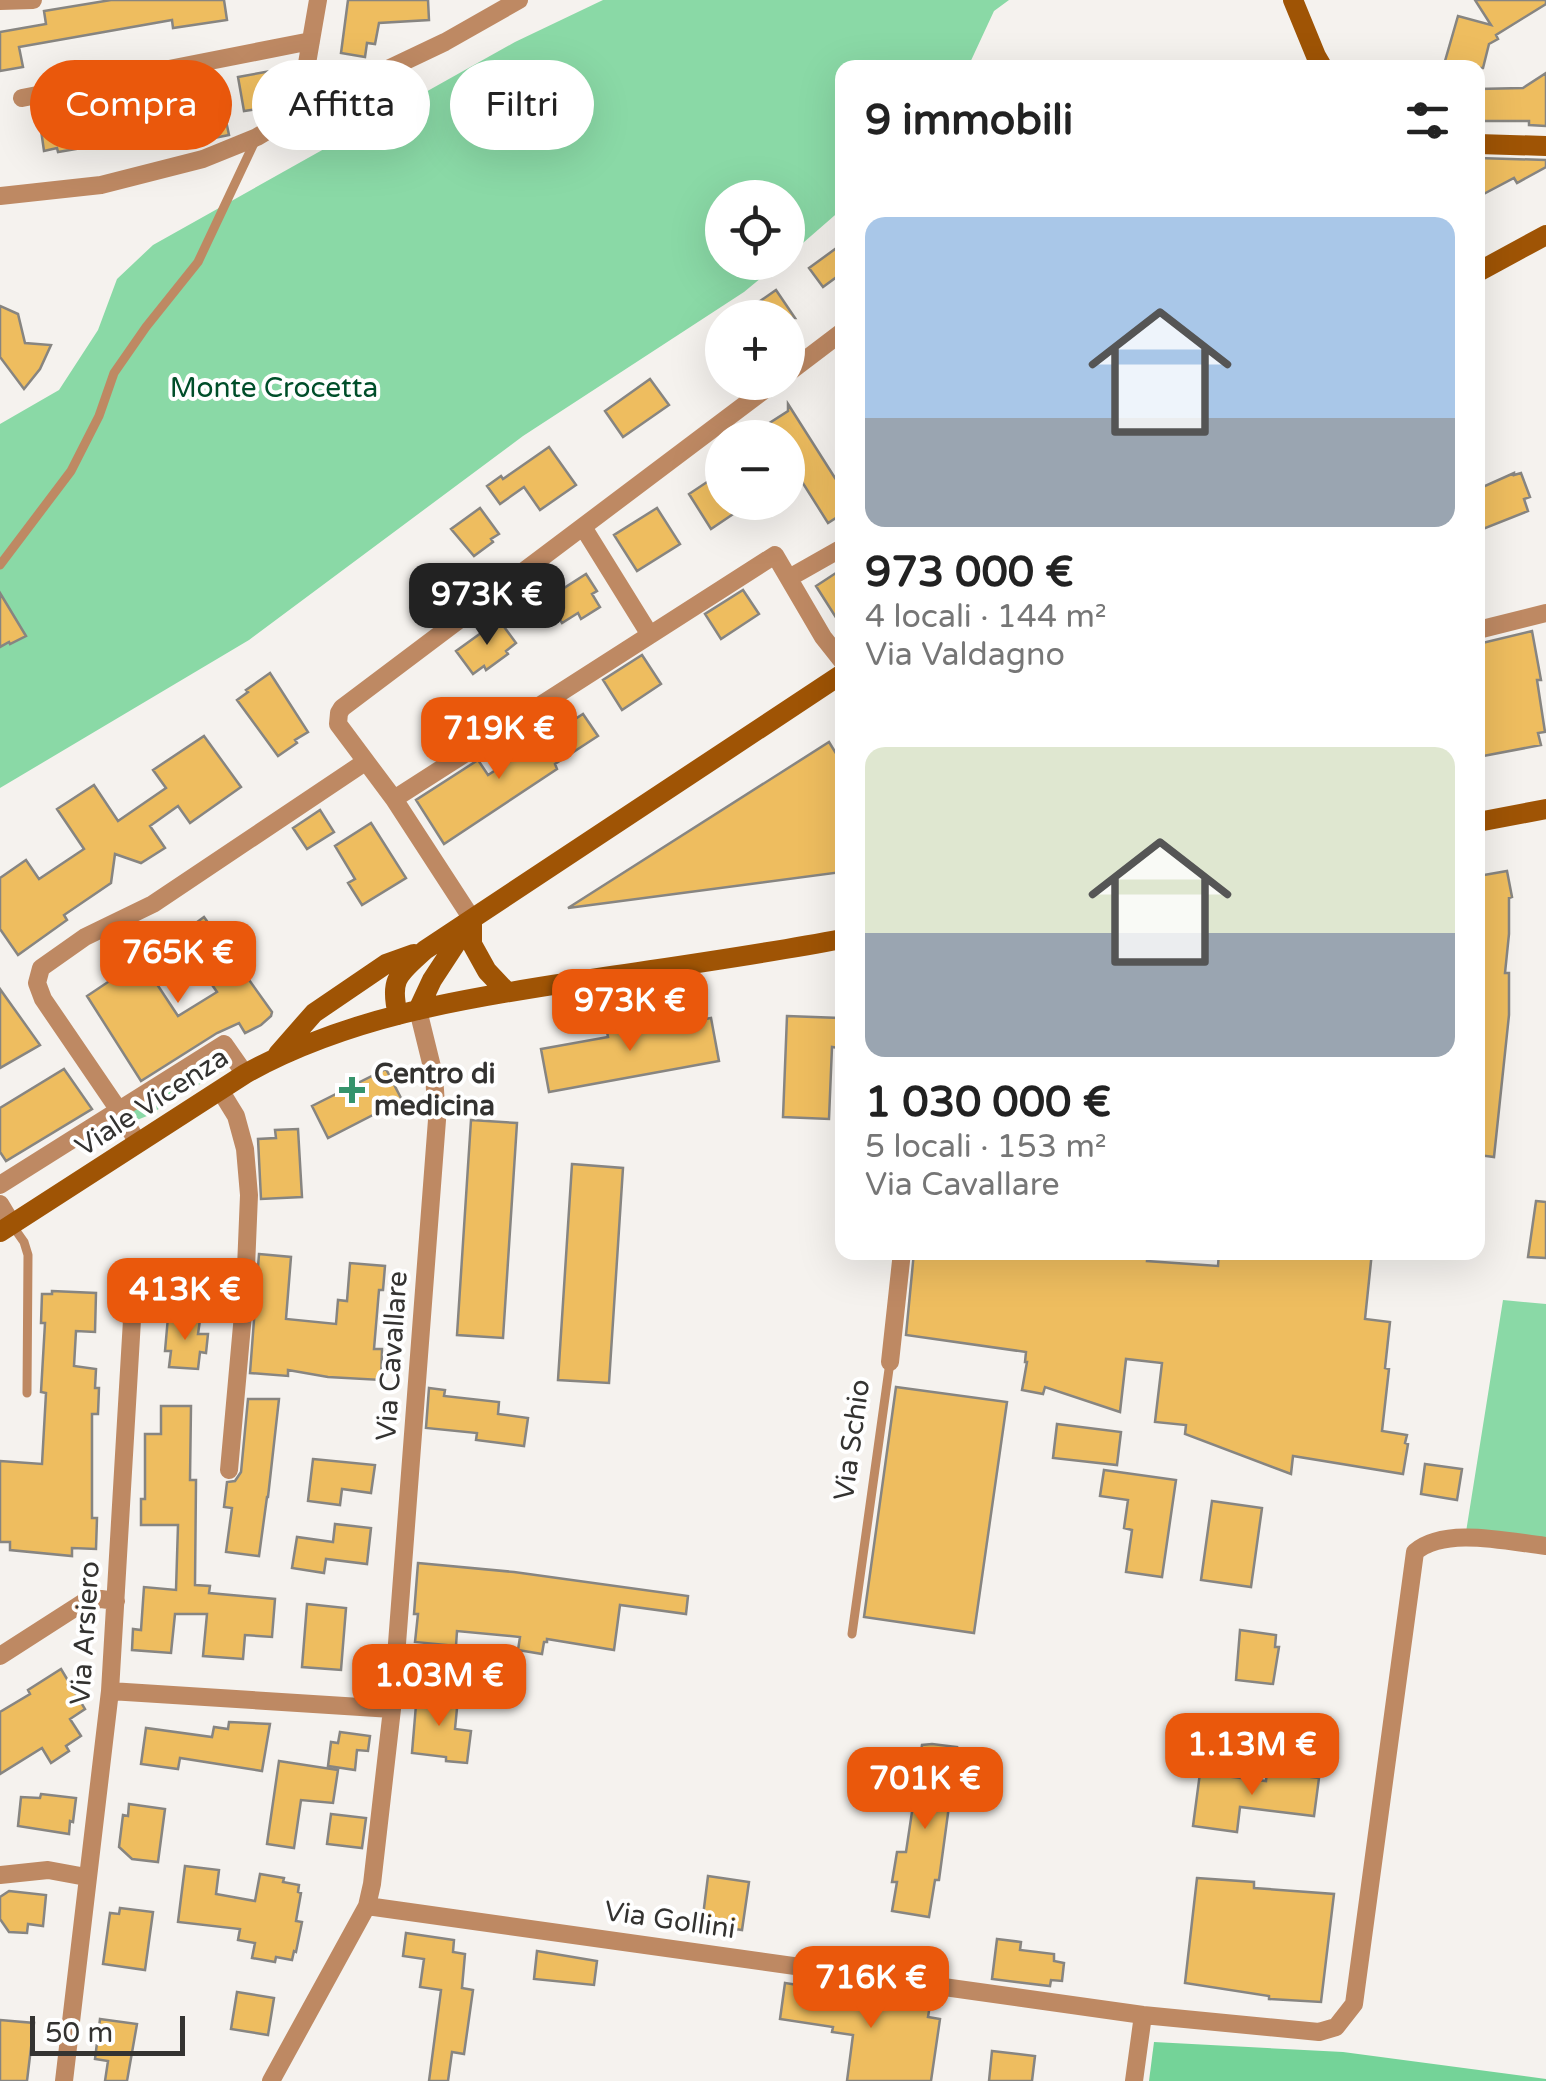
<!DOCTYPE html>
<html lang="it">
<meta charset="utf-8">
<style>
body{margin:0;font-family:"Varela Round",sans-serif;background:#f2f2f2;color:#222;height:100vh;display:flex;flex-direction:column;font-size:38px;white-space:nowrap}
*{box-sizing:border-box;margin:0}
p{font-size:32px;color:#767676}
.icon{flex:none;width:55px;height:55px;fill:none;stroke:currentColor;stroke-width:2;stroke-linecap:round;stroke-linejoin:round}
.map{position:relative;flex:1;overflow:hidden}
.details{position:absolute;left:835px;top:60px;width:650px;height:1200px;display:flex;flex-direction:column;background:#fff;border-radius:20px;box-shadow:0 10px 40px #0002}
.details>*{flex:none}
.banner{position:absolute;left:30px;top:60px;width:655px;height:90px;display:flex;gap:20px}
.controls{position:absolute;left:705px;top:180px;display:grid;gap:20px}
.controls a{display:grid;place-items:center;width:100px;height:100px;border-radius:50%;background:#fff;box-shadow:0 10px 40px #0002;font-size:50px}
.scale{position:absolute;left:30px;bottom:25px;width:155px;box-sizing:border-box;padding-left:10px;border:5px solid #343331;border-top:0;font-size:28px;line-height:35px;white-space:nowrap;color:#343331;-webkit-text-stroke:8px #fff;paint-order:stroke}
.price{position:absolute;translate:-50% -85px;padding:0 22px;border-radius:20px;background:#ea580c;color:#fff;font-size:32px;line-height:65px;filter:drop-shadow(0 2px 5px #0008)}
.price::after{content:'';position:absolute;left:50%;top:60px;width:30px;height:22px;margin-left:-15px;background:inherit;clip-path:polygon(0 0,100% 0,50% 100%)}
.price.on{background:#222;color:#fff}
ul{padding:0;list-style:none}
li{display:grid;align-content:center;gap:20px;height:530px;padding:0 30px}
li span{display:grid;place-items:center;height:310px;border-radius:20px;color:#555}
li>.icon{margin-inline-start:auto}
span .icon{width:180px;height:180px;fill:#fffc;stroke-width:1}
li b{font-size:42px}
h2{display:flex;justify-content:space-between;align-items:center;height:120px;padding:0 30px;font-size:42px}
.pill{padding:0 35px;border-radius:45px;background:#fff;box-shadow:0 10px 40px #0002;font-size:35px;line-height:90px}
.pill.on{background:#ea580c;color:#fff}
.map>svg:first-child{display:block}
.green{fill:#8ad9a6}
.forest{fill:#74d398}
.building{fill:#eebd5f;stroke:#878581;stroke-width:2.5}
.lines{fill:none;stroke-linecap:round;stroke-linejoin:round}
.lane{stroke:#be8963;stroke-width:9}
.street{stroke:#be8963;stroke-width:18}
.secondary{stroke:#9f5405;stroke-width:20}
.poi-dot{fill:#36936b;stroke:#fff;stroke-width:4}
.labels{text-anchor:middle;dominant-baseline:central;stroke-width:8;stroke-linejoin:round;paint-order:stroke}
.park-label{font-size:28px;fill:#004e2a;stroke:#fff}
.poi-label{font-size:28px;font-weight:bold;fill:#343331;stroke:#fff;text-anchor:start}
.street-label{font-size:28px;fill:#343331;stroke:#fff}
</style>
<div class="map">
<svg width="1546" height="2081" viewBox="0 0 1546 2081">
<rect width="100%" height="100%" fill="#f5f2ee"/>
<path class="green" d="M603 0H1009L994 11 968 67 842 68V209L788 256V198H722V262L779 263 744 292 523 436 249 640 0 788V424L59 390 98 330 117 279 153 245 515 42Z
M226 1059 230 1066 147 1116 137 1120 131 1115 130 1109 141 1102 147 1105Z
M1503 1300 1546 1304V1538L1466 1532Z"/>
<path class="forest" d="M1154 2042 1343 2052 1546 2079V2081H1149Z"/>
<path class="building" d="M111 0H224L227 20 173 28 172 20 19 47 23 67 0 71V32L46 24 44 11Z
M348 0H428L429 20 379 23 375 44 367 43 365 57 341 53Z
M1475 0H1546V4L1496 35 1498 39 1489 44 1483 68H1443L1458 16 1491 25Z
M271 71 277 106 244 111 238 77Z
M1546 73V126L1529 125V121H1478V89L1523 88Z
M204 83 209 114 224 111 229 135 184 144 181 128 177 129 170 89Z
M116 99V103L137 100 141 127 80 137 82 148 58 152 57 148 44 151 40 123 52 121 50 106 75 103V106Z
M1478 158 1546 160V167L1517 183 1514 178 1478 197Z
M842 244V273L823 287 809 268Z
M776 290 795 318H736Z
M0 306 18 314 25 343 51 345 40 369 24 389 0 357Z
M650 379 669 405 623 437 605 411Z
M788 404 835 478 842 474V514L828 523 794 469 788 473V438H746L788 411Z
M549 447 576 485 540 510 524 487 500 504 487 486 501 476 503 479Z
M722 472V502H751L711 529 689 494Z
M1514 473V475L1521 473 1530 497 1524 499 1528 511 1478 531V489Z
M480 508 499 534 491 539 493 542 474 556 451 529Z
M657 508 680 544 637 571 614 535Z
M842 569V627L816 586Z
M586 574 597 591 592 594 600 607 581 619 578 613 562 623 547 599Z
M743 590 759 614 721 639 705 614Z
M0 593 26 636 10 644 9 642 0 647Z
M499 620 516 643 506 651 508 654 486 670 484 666 473 674 456 651Z
M1532 631 1541 680H1537L1545 732 1538 733 1541 745 1478 757V644Z
M642 655 661 684 622 710 603 680Z
M270 673 308 732 295 740 297 743 278 756 237 700 248 692 246 690Z
M583 714 598 736 555 764 557 769 444 844 416 800 478 760 488 775Z
M204 736 241 787 190 823 178 806 150 826 165 848 141 863 115 854 111 883 64 915 67 920 18 955 0 929V878L26 860 39 879 84 849 57 809 94 785 118 821 166 788 153 770Z
M829 742 842 763V872L568 908Z
M320 810 334 832 307 849 293 828Z
M371 823 406 878 362 905 348 883 355 879 335 846Z
M1507 871 1512 897 1509 898V934L1505 973H1509V1015L1494 1157 1478 1155V876Z
M204 917 272 1012 271 1016 261 1025 245 1033 239 1023 217 1033 141 1081 87 996 141 960 178 1016 217 992 178 936Z
M0 989 40 1045 0 1068Z
M787 1016 840 1018 839 1048 832 1047 829 1119 783 1117Z
M711 1018 719 1061 549 1092 541 1049 608 1037 607 1032 654 1023 655 1028Z
M64 1069 92 1109 6 1161 0 1152V1108Z
M386 1069 402 1100 328 1138 312 1106Z
M471 1120 517 1123 503 1338 457 1335Z
M298 1129 302 1197 261 1199 258 1139 276 1138 275 1130Z
M572 1164 623 1168 609 1383 558 1380Z
M1536 1201 1546 1202V1258L1528 1257Z
M914 1252H1148L1147 1261 1218 1266 1219 1252H1372L1365 1319 1390 1322 1385 1368 1389 1369 1382 1431 1407 1435 1405 1443 1408 1444 1403 1474 1293 1456 1291 1474 1185 1434 1186 1425 1155 1422 1162 1363 1126 1359 1120 1412 1045 1387 1043 1394 1022 1390 1027 1362H1025L1026 1352 906 1335Z
M259 1254 291 1257 286 1319 336 1324 338 1300 347 1301 350 1263 385 1266 383 1290H379L374 1349H382L381 1380 328 1377 288 1370V1376L250 1373Z
M52 1291 96 1293 95 1332 76 1331 74 1366 96 1369 95 1388H99L98 1414H92V1518H97L96 1549 72 1548V1556L10 1550V1542H0V1461L42 1464 46 1393 41 1392 45 1323H41L42 1294H52Z
M168 1317 200 1320 198 1334H208L206 1353 200 1352 198 1369 169 1367 171 1351H165Z
M896 1387 1007 1402 974 1633 864 1617Z
M429 1388 445 1390 444 1396 499 1402 498 1414 528 1418 524 1446 476 1440 477 1433 426 1428Z
M248 1399H279L268 1497H267L259 1556 226 1552 232 1508 224 1507 227 1482 235 1481 241 1472Z
M161 1406H191L190 1480H196L195 1585 210 1586 209 1593 275 1599 272 1637 245 1635 243 1659 203 1656 207 1614H175L171 1653 132 1650 133 1629 141 1630 144 1587 176 1590 178 1525H141V1499H145V1434H161Z
M1057 1424 1121 1432 1117 1465 1053 1458Z
M313 1459 375 1465 371 1493 342 1489 340 1505 308 1501Z
M1425 1464 1462 1469 1457 1500 1421 1494Z
M1104 1470 1176 1480 1162 1577 1126 1572 1132 1530 1124 1528 1128 1500 1100 1496Z
M1212 1501 1262 1508 1251 1587 1201 1580Z
M335 1524 371 1528 367 1564 326 1559 324 1573 292 1568 297 1537 333 1542Z
M418 1563 514 1572 688 1596 686 1614 620 1605 614 1650 547 1639V1642H544L542 1654 518 1650 520 1637 457 1631 456 1646 415 1642 418 1614H414Z
M307 1604 346 1608 341 1670 302 1667Z
M1240 1630 1276 1635 1275 1647H1279L1273 1684 1236 1680Z
M61 1669 85 1709 70 1719 81 1736 66 1746 69 1751 51 1763 42 1748 0 1774V1712L30 1694 28 1690Z
M417 1693 458 1698 455 1729 471 1731 467 1763 446 1761V1757L412 1753Z
M229 1722 270 1724 262 1771 180 1758 178 1769 141 1764 146 1728 212 1737 214 1727 228 1729Z
M340 1732 370 1736 368 1751 357 1750 355 1770 328 1766 331 1742 338 1743Z
M932 1744 957 1747 939 1880H935L929 1917 892 1911 897 1882H892L897 1852H906L922 1745Z
M279 1761 338 1770 333 1803 301 1800 294 1848 267 1844Z
M1267 1771 1319 1778 1314 1816 1240 1807 1237 1832 1193 1826 1200 1773 1266 1781Z
M41 1794 76 1798 73 1822 70 1821 69 1834 18 1826 21 1797 40 1798Z
M129 1804 165 1809 158 1862 132 1859 119 1847 123 1815 128 1816Z
M331 1814 366 1818 362 1848 327 1844Z
M185 1866 219 1870 216 1894 255 1901 260 1874 284 1878 283 1882 299 1885 298 1892 301 1893 296 1921 302 1922 296 1952 294 1951 292 1960 276 1957 275 1962 252 1958 255 1943 238 1940 240 1929 178 1922Z
M708 1876 749 1882 742 1930 702 1924Z
M1197 1878 1254 1882V1888L1334 1894 1321 2002 1269 1999V1996L1185 1983Z
M9 1891 46 1895 43 1926 28 1924 27 1933 9 1932 0 1919V1897Z
M120 1908 153 1912 145 1970 103 1964 110 1913 119 1914Z
M406 1933 454 1940 453 1952 465 1954 462 1988 473 1990 464 2054 452 2052 448 2081H429L441 1990 420 1987 424 1959 403 1956Z
M997 1939 1021 1942 1020 1950 1054 1954V1961L1064 1963 1062 1981 1051 1980 1050 1986 992 1979Z
M537 1951 597 1961 594 1985 534 1979Z
M785 1983 930 2005 928 2017 940 2019 931 2081H847L853 2035 832 2032 833 2027 780 2019Z
M237 1992 274 1998 268 2035 231 2029Z
M100 2019 137 2024 127 2081H105L108 2061 95 2059Z
M0 2020 34 2023 27 2081H0Z
M992 2051 1035 2056 1032 2081H989Z"/>
<g class="lines">
<path class="lane" d="M0 565 71 471 99 416 114 373 146 327 198 262 255 141
M12 1225 24 1242 28 1255 27 1393
M852 1634 890 1362"/>
<path class="street" d="M0 1 33 0
M22 98 311 41
M304 109 301 98 318 0
M0 196 101 185 203 159 257 137 304 109 445 42 519 0
M788 373 842 332
M583 527 650 635
M789 578 842 548
M1478 630 1546 613
M394 799 775 555 823 637 842 661
M472 919 394 799 338 724 339 713 342 708 775 382
M220 1090 236 1116 245 1149 249 1195 245 1292 229 1470
M138 1143 118 1109 43 999 37 983 41 968 85 937 153 904 365 762
M0 1185 224 1044 245 1074
M0 1204 12 1224
M890 1362 902 1252
M0 1656 84 1602 101 1599 116 1601
M110 1691 392 1709
M0 1875 48 1870 86 1877
M367 1906 1143 2015 1319 2032 1336 2027 1354 2004 1415 1552C1445 1526 1509 1542 1546 1546
M64 2081 110 1691 133 1303 138 1295 150 1290 245 1292
M271 2081 367 1906 372 1884 392 1709 437 1120 434 1075 418 1010
M1134 2081 1143 2015"/>
<path class="secondary" d="M1293 0 1316 56 1323 68
M1478 144 1546 146
M1478 272 1546 235
M1478 822 1546 809
M472 919V944L487 971 507 992
M418 1010 432 980 468 925
M398 1015C389 978 399 974 425 950L842 674
M278 1054 314 1013 386 964 414 954
M0 1232 245 1074C345 1018 460 999 572 982 662 968 753 956 842 939"/>
</g>
<path class="poi-dot" d="M347 1075h10v10h10v10h-10v10h-10v-10h-10v-10h10z"/>
<g class="labels">
<g class="park-label">
<text x="274" y="388">Monte Crocetta</text>
</g>
<g class="poi-label">
<text x="374" y="1074">Centro di<tspan x="374" dy="32">medicina</tspan></text>
</g>
<g class="street-label">
<text transform="translate(152 1102) rotate(-33)">Viale Vicenza</text>
<text transform="translate(392 1356) rotate(-86)">Via Cavallare</text>
<text transform="translate(852 1440) rotate(-82)">Via Schio</text>
<text transform="translate(85 1633) rotate(-86)">Via Arsiero</text>
<text transform="translate(670 1920) rotate(8)">Via Gollini</text>
</g>
</g>
</svg>
<div class="controls">
<a><svg class="icon" aria-label="locate" viewBox="0 0 24 24"><circle cx="12" cy="12" r="6"/><path d="M12 2v4M12 18v4M2 12h4M18 12h4"/></svg></a>
<a>+</a>
<a>−</a>
</div>
<div class="scale">50 m</div>
<b class="price on" style="left:487px;top:648px">973K €</b>
<b class="price" style="left:499px;top:782px">719K €</b>
<b class="price" style="left:178px;top:1006px">765K €</b>
<b class="price" style="left:630px;top:1054px">973K €</b>
<b class="price" style="left:185px;top:1343px">413K €</b>
<b class="price" style="left:439px;top:1729px">1.03M €</b>
<b class="price" style="left:1252px;top:1798px">1.13M €</b>
<b class="price" style="left:925px;top:1832px">701K €</b>
<b class="price" style="left:871px;top:2031px">716K €</b>
<div class="banner">
<a class="pill on">Compra</a>
<a class="pill">Affitta</a>
<a class="pill">Filtri</a>
</div>
<section class="details">
<h2>9 immobili<svg class="icon" aria-label="filters" viewBox="0 0 24 24"><path d="M4 7h16M4 17h16"/><circle cx="9" cy="7" r="2"/><circle cx="15" cy="17" r="2"/></svg></h2>
<ul>
<li><span style="background:linear-gradient(#a9c7e8 65%,#9aa5b1 0)"><svg class="icon" aria-label="home" viewBox="0 0 24 24"><path d="M3 11l9-7 9 7M6 9v11h12V9"/></svg></span><div><b>973 000 €</b><p>4 locali · 144 m²</p><p>Via Valdagno</p></div></li>
<li><span style="background:linear-gradient(#dfe7d0 60%,#9aa5b1 0)"><svg class="icon" aria-label="home" viewBox="0 0 24 24"><path d="M3 11l9-7 9 7M6 9v11h12V9"/></svg></span><div><b>1 030 000 €</b><p>5 locali · 153 m²</p><p>Via Cavallare</p></div></li>
</ul>
</section>
</div>
